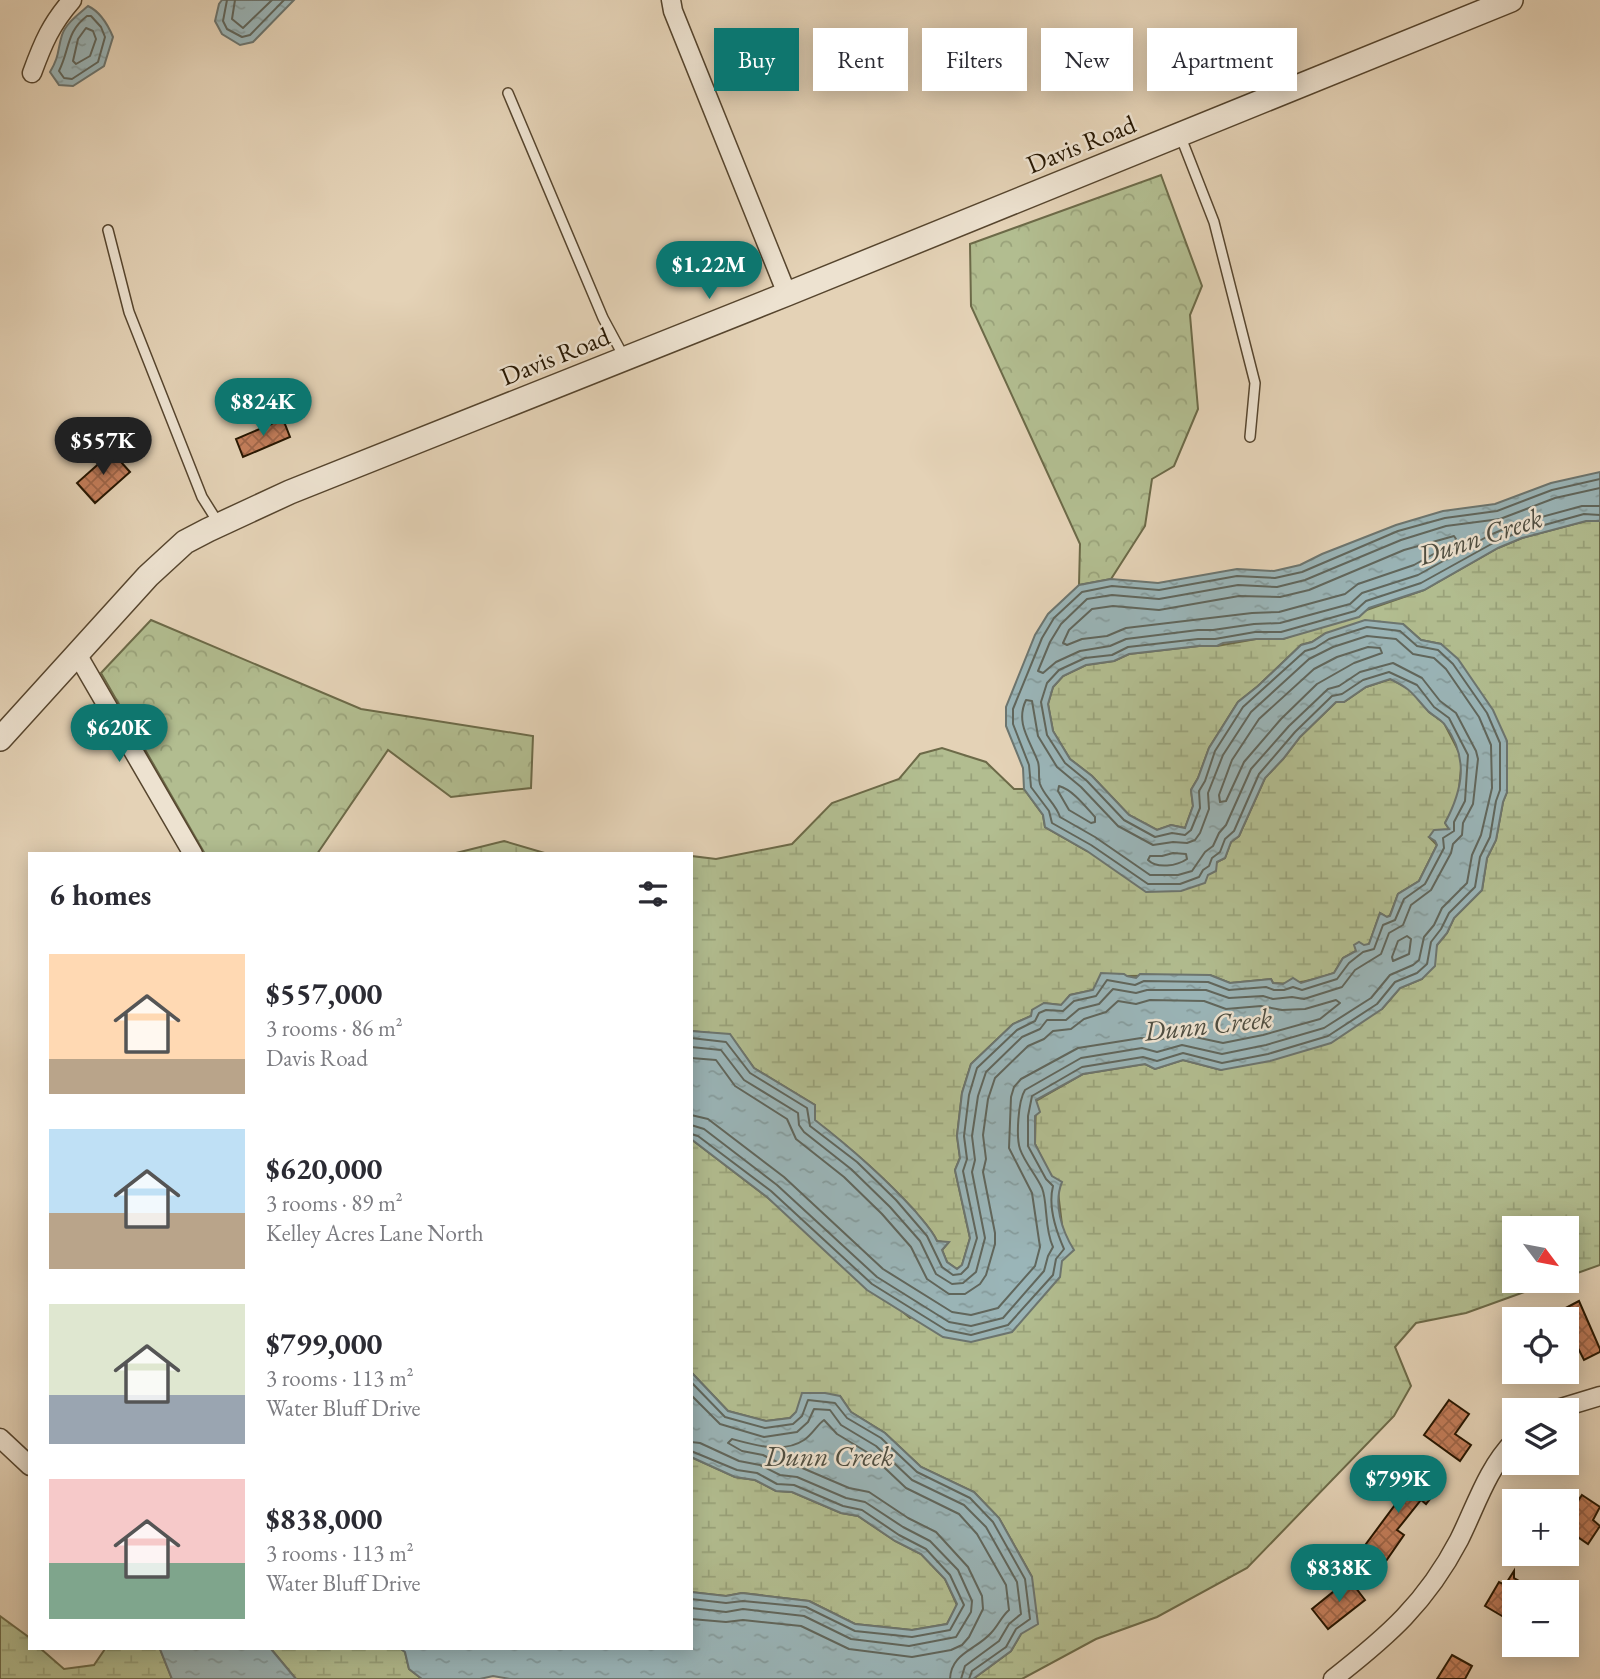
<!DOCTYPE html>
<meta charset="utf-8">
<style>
body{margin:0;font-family:"EB Garamond",serif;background:#f7f7f7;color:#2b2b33;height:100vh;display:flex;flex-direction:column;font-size:26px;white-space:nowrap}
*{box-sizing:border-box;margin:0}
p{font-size:23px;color:#7c7c81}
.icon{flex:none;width:38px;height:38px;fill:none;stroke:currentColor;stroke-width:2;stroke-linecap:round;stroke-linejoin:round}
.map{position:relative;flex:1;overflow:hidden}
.sheet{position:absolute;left:28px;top:852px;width:665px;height:798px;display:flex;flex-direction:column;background:#fff;border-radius:0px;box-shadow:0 4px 18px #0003}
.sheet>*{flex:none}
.banner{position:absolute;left:714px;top:28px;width:665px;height:63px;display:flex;gap:14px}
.needle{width:46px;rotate:122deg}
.fabs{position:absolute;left:1502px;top:1216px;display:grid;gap:14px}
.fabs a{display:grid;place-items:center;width:77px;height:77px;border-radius:0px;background:#fff;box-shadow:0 4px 18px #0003;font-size:35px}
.price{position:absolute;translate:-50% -60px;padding:0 16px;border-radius:24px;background:#0f766e;color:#fff;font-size:23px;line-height:46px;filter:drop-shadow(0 2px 4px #0008)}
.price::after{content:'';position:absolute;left:50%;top:42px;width:21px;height:16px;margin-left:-10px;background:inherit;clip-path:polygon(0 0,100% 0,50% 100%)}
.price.current{background:#222;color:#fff}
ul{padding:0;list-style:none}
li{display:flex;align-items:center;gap:21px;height:175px;padding:0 21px}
li span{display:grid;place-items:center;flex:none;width:196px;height:140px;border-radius:0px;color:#555}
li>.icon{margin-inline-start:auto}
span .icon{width:84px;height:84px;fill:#fffc;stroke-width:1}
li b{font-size:30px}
h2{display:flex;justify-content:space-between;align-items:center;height:84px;padding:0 21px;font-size:30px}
.pill{padding:0 24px;border-radius:0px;background:#fff;box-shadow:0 4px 18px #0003;font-size:24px;line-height:63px}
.pill.current{background:#0f766e;color:#fff}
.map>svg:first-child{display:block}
.forest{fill:url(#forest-crowns);stroke:#6c6a48;stroke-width:2}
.wetland{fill:url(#wetland-marsh);stroke:#6c6a48;stroke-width:2}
.water{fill:url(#water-ripples);stroke:#6c756f;stroke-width:2}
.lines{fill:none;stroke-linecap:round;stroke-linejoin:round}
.shore{stroke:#60665c;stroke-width:2}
.building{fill:url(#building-cross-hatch);stroke:#261601;stroke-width:2}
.service-casing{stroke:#56452e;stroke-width:12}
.minor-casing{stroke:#56452e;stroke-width:21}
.tertiary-casing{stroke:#56452e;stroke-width:26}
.service{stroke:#ede2d0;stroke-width:9}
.minor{stroke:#ede2d0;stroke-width:18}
.tertiary{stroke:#ede2d0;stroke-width:23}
.labels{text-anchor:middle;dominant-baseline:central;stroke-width:5;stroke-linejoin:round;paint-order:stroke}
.street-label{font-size:26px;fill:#261601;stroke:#ede2d0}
.water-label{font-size:28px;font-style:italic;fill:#4f4e41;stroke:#ede2d0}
</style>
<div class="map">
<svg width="1600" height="1679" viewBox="0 0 1600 1679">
<defs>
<pattern id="forest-crowns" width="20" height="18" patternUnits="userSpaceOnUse" patternTransform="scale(1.75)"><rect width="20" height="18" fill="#b2bd90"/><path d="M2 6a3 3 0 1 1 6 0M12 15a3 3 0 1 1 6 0" fill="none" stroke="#99a27a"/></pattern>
<pattern id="wetland-marsh" width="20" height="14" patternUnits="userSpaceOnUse" patternTransform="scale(1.75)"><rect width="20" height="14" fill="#b2bd90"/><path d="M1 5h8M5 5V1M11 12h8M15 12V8" fill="none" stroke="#99a27a"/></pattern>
<pattern id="water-ripples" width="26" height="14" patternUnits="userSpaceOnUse" patternTransform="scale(1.75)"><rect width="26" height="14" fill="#9ab5b8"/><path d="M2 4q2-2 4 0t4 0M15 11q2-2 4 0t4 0" fill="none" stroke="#859b9c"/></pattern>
<pattern id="building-cross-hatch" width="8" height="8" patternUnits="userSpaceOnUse" patternTransform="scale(1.75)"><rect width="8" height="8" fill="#c47e5b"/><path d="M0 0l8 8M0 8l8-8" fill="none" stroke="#9f6649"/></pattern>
</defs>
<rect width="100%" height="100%" fill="#e4d2b6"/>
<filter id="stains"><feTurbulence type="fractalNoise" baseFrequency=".00286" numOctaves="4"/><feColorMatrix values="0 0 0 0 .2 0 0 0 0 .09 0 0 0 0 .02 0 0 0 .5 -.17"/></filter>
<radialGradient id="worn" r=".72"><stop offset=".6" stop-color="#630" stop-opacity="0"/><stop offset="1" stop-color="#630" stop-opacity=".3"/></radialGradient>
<path class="forest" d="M1161 175 1202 286 1190 315 1198 409 1174 466 1152 479 1145 526 1111 579 1079 585 1080 544 971 306 970 244Z
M151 620 361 709 533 736 531 788 451 797 388 750 317 854H205L101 673Z"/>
<path class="wetland" d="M1586 521H1600V1265L1566 1277V1228H1514V1281H1555L1466 1313 1416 1323 1395 1347 1411 1386 1394 1416 1247 1568 1157 1617 1096 1639 1022 1679H973L1011 1651 1021 1634 1032 1577 999 1518 974 1492 921 1467 885 1433 851 1412 840 1396 796 1412 790 1418 766 1421 728 1411 691 1372V1139L767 1197 910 1318 1063 1233 1058 1192 1035 1144 1036 1101 1083 1074 1145 1064 1155 1069 1183 1060 1221 1070 1382 1009 1400 988 1422 979 1437 945 1447 933 1454 918 1482 890 1487 858 1496 840 1503 802 1507 792 1441 644 1421 640 1403 624 1326 633 1312 642 1301 645 1258 686 1238 702 1209 748 1198 778 1191 790 1193 806 1185 828 1171 825 1157 830 1129 815 1092 776 1070 759 1053 731 1048 704 1053 687 1063 676 1086 665 1114 661 1129 654 1199 646H1217L1256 639H1283L1424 590 1498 548 1522 538Z
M1391 679 1413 691 1429 712 1444 723 1462 758 1458 800 1445 823 1449 829 1429 837 1437 845 1419 881 1398 894 1390 915 1387 917 1380 913 1369 944 1343 958 1334 973C1313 980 1295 985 1273 983L1271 979 1230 983 1210 975 1127 976 1093 990 1070 995 1062 1005 1044 1003 1031 1016 1013 1024 971 1064 962 1093 957 1136 960 1158 955 1170 970 1238 962 1265 957 1269 947 1262 942 1250 948 1243 937 1241C932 1230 923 1221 915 1211 884 1177 851 1148 814 1120L815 1105 754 1068 730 1035 691 1031V856L716 859 792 844 832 803 899 779 920 754 942 748 986 762 1014 789H1024L1043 815 1045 827 1087 851 1208 874 1217 862 1225 858 1231 842 1239 836 1265 778 1283 759 1300 737 1336 702H1344L1366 687Z
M504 841 548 854H452Z
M691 1457 735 1477 755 1480 776 1491 792 1492 841 1513 858 1516 895 1541 921 1554 945 1579 957 1605 947 1624 912 1630 855 1624 809 1601 742 1593 726 1596 691 1592Z
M0 1616 30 1638V1648L41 1649 64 1669 94 1665 105 1649H160L172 1679H0Z
M271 1649H401L405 1652 409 1669 422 1679H296Z"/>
<path class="water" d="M222 0H294L253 42 240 45 222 34 215 21 219 4Z
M88 6C101 12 108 25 113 37L104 66 73 86 59 85 50 72C60 55 57 51 62 35 66 23 79 14 88 6Z
M1600 472V521H1586L1522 538 1498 548 1424 590 1369 608 1359 617 1283 639H1256L1223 643 1217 646H1199L1129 654 1114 661 1086 665 1063 676 1053 687 1048 704 1053 731 1070 759 1092 776 1129 815 1157 830 1171 825 1185 828 1193 806 1191 790 1198 778 1209 748 1238 702 1258 686 1301 645 1312 642 1326 633 1365 620 1403 624 1421 640 1441 644 1458 659 1493 710 1507 741V792L1503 802 1496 840 1487 858 1482 890 1454 918 1447 933 1437 945 1435 966 1422 979 1400 988 1382 1009 1331 1043 1270 1061 1221 1070 1183 1060 1155 1069 1145 1064 1083 1074 1036 1100 1040 1112 1035 1116V1144L1052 1176 1062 1182C1053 1204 1062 1231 1074 1250L1062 1261 1060 1277 1012 1332 971 1342 943 1337 867 1290 767 1197 691 1139V1031L730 1034 754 1068 815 1105V1120C851 1148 884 1177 915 1211 923 1221 932 1230 937 1241L949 1242 942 1250 947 1262 957 1269 962 1265 970 1238 955 1170 960 1158 957 1136 962 1093 971 1064 1013 1024 1031 1016 1032 1010 1044 1003 1061 1005 1070 995 1093 990 1101 973 1124 974 1127 976 1136 978 1140 974 1210 975 1230 983 1271 979 1273 983 1283 984 1293 978 1301 983 1334 973 1343 958 1356 951 1354 945 1359 942 1364 945 1369 944 1380 913 1387 917 1390 916 1398 894 1419 881 1437 845 1435 841 1429 837 1434 830 1449 829 1445 823C1463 789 1469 758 1445 725 1441 719 1433 716 1428 711 1412 694 1413 690 1390 679L1366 687 1344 702H1336L1300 737 1283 759 1265 778 1239 836 1231 842 1225 858 1217 862 1216 871 1208 875 1205 883 1181 891 1146 892 1087 851 1045 827 1043 815 1024 789 1023 768 1006 726V707L1035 635 1048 614 1079 585 1111 579 1158 583 1237 569 1274 571 1300 565 1322 554 1396 525 1443 511 1495 504 1551 483Z
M691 1372 728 1411 766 1421 790 1418 796 1412 802 1393H825L840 1396 851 1412 885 1433 921 1467 974 1492 999 1518 1032 1577 1038 1624 1021 1634 1011 1651 973 1679H510L493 1676 480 1679H422L409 1669 405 1652 401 1649 691 1648V1592L726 1596 742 1593 809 1601 855 1624 912 1630 947 1624 957 1604 945 1579 921 1554 895 1541 858 1516 841 1513 792 1492 776 1491 755 1480 735 1477 691 1457Z
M160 1649H271L296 1679H172Z"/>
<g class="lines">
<path class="shore" d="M227 0 223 21 227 29 242 37 250 35 284 0
M235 0 232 19 243 28 272 0
M87 16H91L101 27 105 37 98 62 72 79 64 78 59 71C70 49 66 32 87 16Z
M86 28 93 31 96 39 90 56 76 64 73 61 78 39Z
M1600 488 1555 498 1500 519 1446 526 1401 540 1305 580 1277 587 1238 585 1159 599 1112 595 1087 599 1061 624 1050 642 1038 671 1043 673 1056 662 1080 651 1110 646 1126 639 1198 630H1213L1254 624 1280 623 1350 604 1362 593 1418 575 1490 535 1516 524 1582 506H1600
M1454 536 1456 539 1455 542 1414 565 1358 584 1345 594 1279 612 1252 613 1126 628 1107 636 1082 639 1067 645 1063 643 1069 630 1092 609 1113 606 1159 610 1239 596 1280 597 1309 590 1404 550Z
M1368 647 1380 648 1382 653 1354 663 1317 684 1281 719 1244 762 1226 801 1220 802 1219 795 1232 760 1259 719 1314 669 1337 657Z
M1059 786C1073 790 1085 806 1095 817V822L1091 823 1069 810 1058 791Z
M1173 853 1186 854 1187 859C1177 866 1157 869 1148 860L1150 856H1162Z
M1407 936 1411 939 1409 954 1393 961 1392 957 1398 941Z
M691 1038 726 1042 750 1073 807 1108 810 1126 857 1162 896 1200 927 1236 942 1267 953 1275 961 1274 968 1267 977 1238 963 1171 967 1159 964 1136 969 1095 977 1068 1017 1030 1035 1021 1039 1013 1046 1010 1063 1011 1074 1001 1096 996 1107 980 1135 985 1144 981 1208 982 1229 990 1266 987 1274 990H1284L1293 987 1302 990 1337 979 1349 963 1363 952 1374 949 1383 925 1395 920 1404 899 1425 884 1444 848 1443 838 1454 831V822L1465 801 1468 755 1449 718 1434 707 1417 685 1389 672 1363 680 1342 694 1332 696 1295 732 1259 774 1234 831 1225 839 1220 852 1212 858 1209 866 1203 870 1199 877 1180 884H1148L1091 845 1052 823 1049 811 1031 787 1029 765 1013 724V709L1042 638 1054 618 1082 592 1112 586 1159 590 1237 576 1275 578 1302 572 1398 531 1445 518 1497 511 1552 490 1600 479
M691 1047 721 1050 744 1080 798 1113 799 1125 804 1132 851 1169 890 1207 920 1241 936 1274 952 1284 963 1283 976 1272 985 1238 972 1172 975 1160 972 1136 978 1096 986 1072 1022 1037 1040 1029 1047 1020H1066L1079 1009 1099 1004 1113 989 1136 993 1147 990H1206L1229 998 1263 996 1273 999 1292 997 1304 999 1342 987 1355 970 1381 954 1389 933 1403 925 1411 905 1431 890 1451 853 1453 844 1462 835 1463 823 1473 804 1478 759 1476 751 1456 713 1440 701 1422 678 1393 663 1360 672 1339 686 1328 689 1289 726 1251 769 1226 825 1219 833 1213 846 1205 852 1192 871 1178 875H1150L1095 837 1060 817C1056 804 1044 796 1040 784 1038 777 1040 769 1038 762 1030 740 1015 723 1026 700L1032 701 1038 736 1057 767 1081 787 1118 826 1153 845 1173 842 1187 843 1195 840 1200 833 1209 809 1208 793 1223 755 1251 712 1309 659 1333 647 1367 636 1396 639 1413 654 1434 658 1446 669 1479 717 1491 745 1492 788 1481 835 1472 855 1467 883 1442 908 1434 925 1424 937 1419 960 1413 965 1390 975 1371 998 1324 1028 1266 1045 1222 1054 1182 1045 1157 1052 1142 1048 1081 1058 1025 1090C1018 1101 1016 1137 1020 1149 1025 1163 1036 1175 1042 1188 1048 1203 1044 1228 1053 1247L1048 1256 1044 1271 1003 1318 971 1326 949 1322 877 1277 777 1185 704 1129 691 1125
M691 1058 716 1060 735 1086 787 1119 796 1139 844 1177 882 1214 911 1247 927 1279 949 1294H965L980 1284 986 1275 995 1244V1233L983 1172 986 1159 983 1135 988 1099 995 1078 1028 1046 1044 1039 1053 1031 1071 1029 1084 1019 1106 1012 1118 1001 1136 1004 1150 1000 1204 1001 1226 1009 1261 1006 1282 1010 1305 1009 1336 1000 1340 1003 1320 1019 1263 1035 1223 1043 1181 1034 1158 1040 1141 1038 1078 1048 1021 1079 1014 1087 1011 1097 1009 1148 1032 1193 1040 1247 1035 1266 998 1308 971 1315 952 1312 883 1269 784 1177 708 1119 691 1115
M691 1134 698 1136 771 1191 872 1284 946 1330 971 1335 1008 1325 1053 1275 1056 1259 1064 1249C1056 1231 1048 1206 1053 1186L1046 1179 1028 1146V1116L1032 1096 1082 1067 1143 1057 1157 1061 1183 1053 1222 1063 1268 1054 1328 1036 1377 1004 1395 982 1417 973 1427 964 1431 942 1441 929 1449 913 1475 887 1480 857 1490 837 1496 801 1500 790V743L1487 713 1453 664 1438 650 1417 646 1400 631 1367 627 1329 639 1315 648 1305 651 1243 707 1215 751 1205 781 1199 791 1200 808 1191 830 1185 835 1172 833 1155 837 1124 820 1087 781 1065 763 1047 735 1041 702 1047 683 1059 670 1085 658 1112 655 1128 647 1198 639H1215L1255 632H1281L1355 611 1366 601 1421 583 1495 542 1519 532 1584 514 1600 515
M691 1382 725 1417 765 1428 793 1424 802 1416 808 1400 835 1403 847 1418 881 1438 917 1472 970 1498 993 1522 1025 1579 1030 1619 1016 1629 1006 1647 972 1671 969 1679
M691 1395 720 1424 764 1437 797 1432 808 1422 814 1409 830 1410 841 1425 876 1446 912 1480 964 1505 986 1527 1017 1582 1021 1614 1009 1624 999 1641 965 1666 961 1679
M691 1442 700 1443 739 1461 760 1465 780 1475 797 1477 846 1498 865 1502 903 1527 930 1541 958 1570 972 1601 971 1612 956 1637 909 1646 851 1639 804 1616 743 1609 726 1612 691 1608
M691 1451 737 1470 757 1473 777 1484 794 1485 843 1506 862 1510 899 1535 926 1549 950 1575 964 1605 950 1630 912 1637 855 1631 806 1607 743 1601 726 1603 691 1599
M691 1619 726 1622 743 1620 801 1626 849 1649 912 1657 951 1650 962 1645 969 1637 983 1609 982 1596 968 1567 936 1532 908 1518 869 1492 849 1488 800 1467 783 1465 763 1455 742 1451 728 1443 732 1439C754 1445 783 1454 804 1440 812 1435 817 1425 824 1420L837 1434 870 1454 906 1488 959 1514 977 1534 1006 1585 1009 1610C1001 1617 998 1626 991 1633 976 1650 951 1653 950 1679"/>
</g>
<path class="building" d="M283 419 290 437 243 457 236 439Z
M112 452 130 472 95 503 77 483Z
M1579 1301 1600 1349V1352L1584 1360 1575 1342 1566 1347V1320H1543Z
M1449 1400 1469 1414 1455 1434 1471 1445 1460 1461 1424 1435Z
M1405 1461 1439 1488 1426 1504 1421 1500 1397 1530 1404 1535 1377 1574 1363 1564 1370 1553 1363 1548 1400 1498 1396 1494 1403 1485 1392 1477Z
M1582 1495 1600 1507 1593 1520 1600 1526 1588 1544 1566 1529V1518Z
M1514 1571V1578L1538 1592H1514V1623L1485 1606 1499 1582 1505 1585Z
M1349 1579 1365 1600 1328 1629 1312 1609Z
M1452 1655 1472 1666 1465 1679H1437Z"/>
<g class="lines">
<defs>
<path id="service" d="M508 93 603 318 624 357
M1180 135 1214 222 1255 383 1250 437
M108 230 129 312 202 497 219 524"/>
<path id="minor" d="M671 0 673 11 787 294
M32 73C43 43 51 24 72 0
M77 654 193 854
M1554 1410 1600 1396
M0 1438 30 1466
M1333 1679C1388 1636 1426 1603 1459 1540 1476 1506 1487 1469 1514 1441"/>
<path id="tertiary" d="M0 739 148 576 185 542 208 530 290 492 787 294 1511 0"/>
</defs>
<use href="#service" class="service-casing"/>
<use href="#minor" class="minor-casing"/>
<use href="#tertiary" class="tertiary-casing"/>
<use href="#service" class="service"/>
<use href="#minor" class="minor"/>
<use href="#tertiary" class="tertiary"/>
</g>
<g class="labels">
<g class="street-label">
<text transform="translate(1081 144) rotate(-22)">Davis Road</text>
<text transform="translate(555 356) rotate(-22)">Davis Road</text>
</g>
<g class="water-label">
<text transform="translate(1480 536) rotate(-18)">Dunn Creek</text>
<text transform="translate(1208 1024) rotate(-6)">Dunn Creek</text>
<text x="829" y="1456">Dunn Creek</text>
</g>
</g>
<rect width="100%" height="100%" filter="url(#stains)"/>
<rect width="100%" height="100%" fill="url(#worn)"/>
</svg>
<div class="fabs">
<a><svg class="needle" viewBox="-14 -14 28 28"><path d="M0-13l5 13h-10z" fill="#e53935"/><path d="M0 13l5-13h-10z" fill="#7c7c81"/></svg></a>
<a><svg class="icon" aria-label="locate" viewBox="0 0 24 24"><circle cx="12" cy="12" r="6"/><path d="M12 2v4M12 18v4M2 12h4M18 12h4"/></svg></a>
<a><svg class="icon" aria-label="layers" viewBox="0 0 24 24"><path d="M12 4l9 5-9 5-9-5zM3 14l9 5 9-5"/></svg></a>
<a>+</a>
<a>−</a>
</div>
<b class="price" style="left:709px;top:301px">$1.22M</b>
<b class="price" style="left:263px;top:438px">$824K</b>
<b class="price current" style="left:103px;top:477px">$557K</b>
<b class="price" style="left:119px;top:764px">$620K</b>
<b class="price" style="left:1398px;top:1515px">$799K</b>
<b class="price" style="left:1339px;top:1604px">$838K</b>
<div class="banner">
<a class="pill current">Buy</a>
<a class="pill">Rent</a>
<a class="pill">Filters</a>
<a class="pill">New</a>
<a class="pill">Apartment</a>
</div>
<section class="sheet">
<h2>6 homes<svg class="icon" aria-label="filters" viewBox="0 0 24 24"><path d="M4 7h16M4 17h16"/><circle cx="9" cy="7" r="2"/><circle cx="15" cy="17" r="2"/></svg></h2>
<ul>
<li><span style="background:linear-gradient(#ffd9b3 75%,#b9a48a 0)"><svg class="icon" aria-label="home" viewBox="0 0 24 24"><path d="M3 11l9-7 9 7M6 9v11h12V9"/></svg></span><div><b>$557,000</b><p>3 rooms · 86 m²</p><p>Davis Road</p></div></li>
<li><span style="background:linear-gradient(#bfe0f5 60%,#b9a48a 0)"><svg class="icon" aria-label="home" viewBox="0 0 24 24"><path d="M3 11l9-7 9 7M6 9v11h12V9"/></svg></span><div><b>$620,000</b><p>3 rooms · 89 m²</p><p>Kelley Acres Lane North</p></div></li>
<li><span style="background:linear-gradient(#dfe7d0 65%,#9aa5b1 0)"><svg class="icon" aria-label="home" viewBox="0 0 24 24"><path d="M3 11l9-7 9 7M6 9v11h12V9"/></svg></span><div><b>$799,000</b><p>3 rooms · 113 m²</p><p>Water Bluff Drive</p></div></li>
<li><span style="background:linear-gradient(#f6c9c9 60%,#7fa58c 0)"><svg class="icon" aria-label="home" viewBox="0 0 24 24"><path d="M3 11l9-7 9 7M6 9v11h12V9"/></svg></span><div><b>$838,000</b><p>3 rooms · 113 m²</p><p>Water Bluff Drive</p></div></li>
</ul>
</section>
</div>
